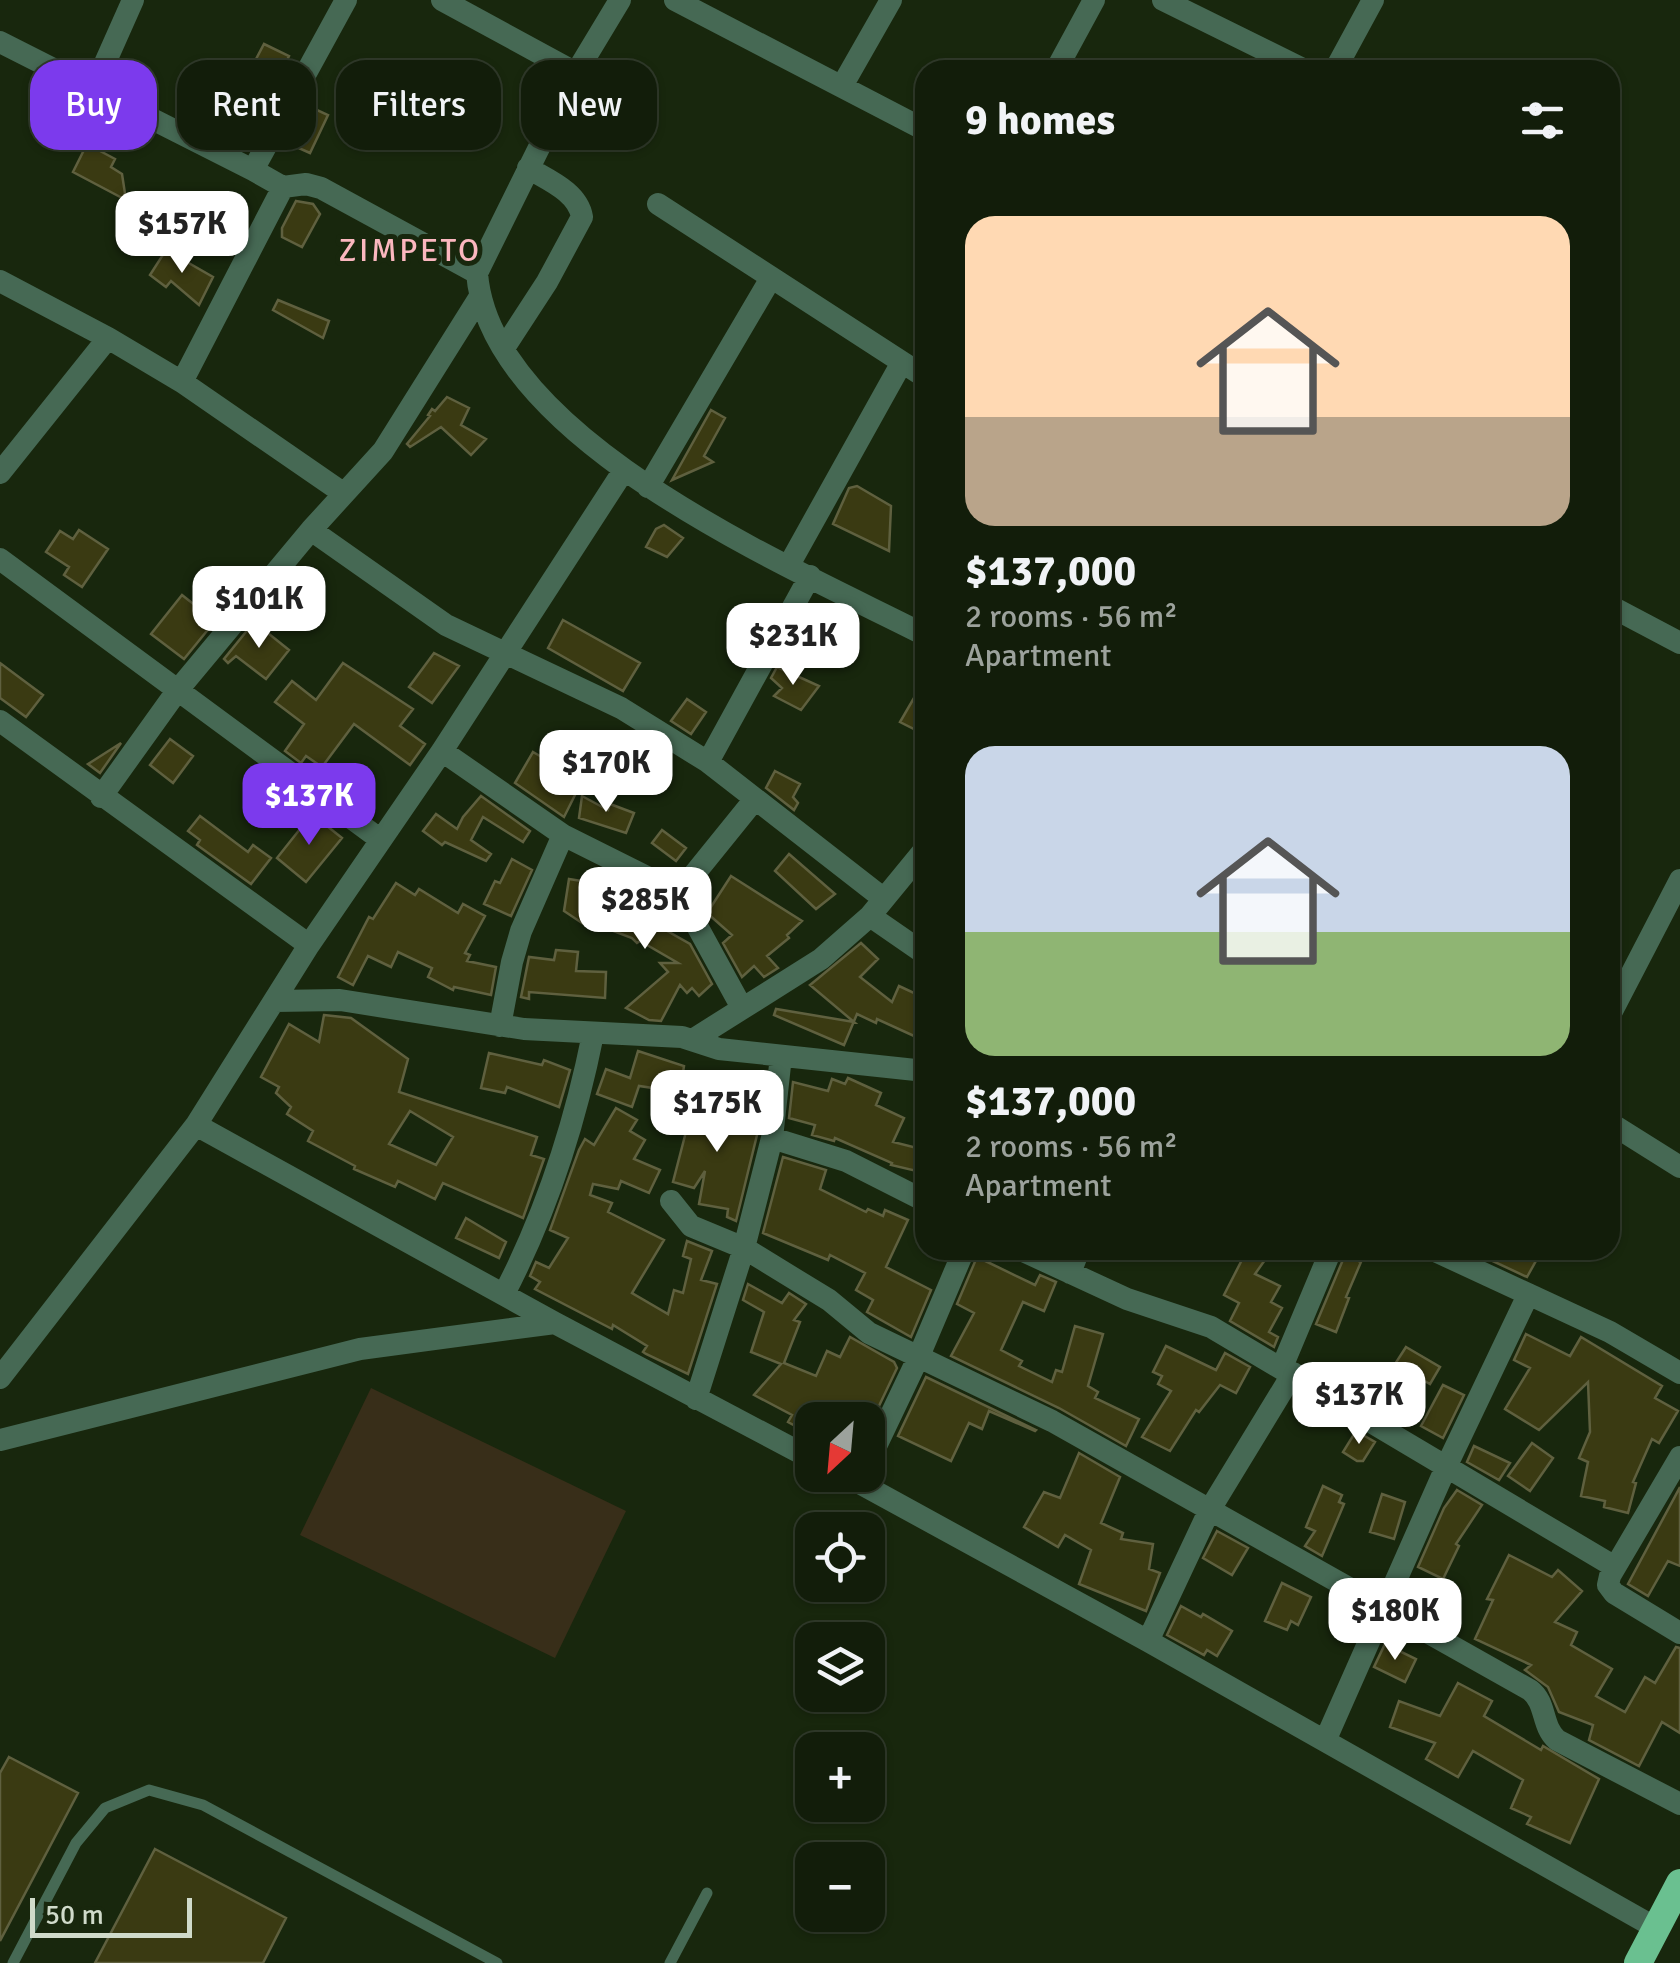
<!DOCTYPE html>
<meta charset="utf-8">
<style>
body{margin:0;font-family:Signika,sans-serif;background:#1f2a18;color:#f1f3f6;height:100vh;display:flex;flex-direction:column;font-size:38px;white-space:nowrap}
*{box-sizing:border-box;margin:0}
p{font-size:32px;color:#9ca29c}
.icon{flex:none;width:55px;height:55px;fill:none;stroke:currentColor;stroke-width:2;stroke-linecap:round;stroke-linejoin:round}
.map{position:relative;flex:1;overflow:hidden}
.sheet{position:absolute;left:915px;top:60px;width:705px;height:1200px;display:flex;flex-direction:column;background:#121d0a;border-radius:30px;box-shadow:0 2px 8px #0004,0 0 0 2px #313b2b}
.sheet>*{flex:none}
.top-card{position:absolute;left:30px;top:60px;width:735px;height:90px;display:flex;gap:20px}
.needle{width:65px;rotate:206deg}
.buttons{position:absolute;left:795px;top:1402px;display:grid;gap:20px}
.buttons a{display:grid;place-items:center;width:90px;height:90px;border-radius:20px;background:#121d0a;box-shadow:0 2px 8px #0004,0 0 0 2px #313b2b;font-size:50px}
.scale{position:absolute;left:30px;bottom:25px;width:162px;box-sizing:border-box;padding-left:10px;border:5px solid #d0daca;border-top:0;font-size:28px;line-height:35px;white-space:nowrap;color:#d0daca;-webkit-text-stroke:8px #18270d;paint-order:stroke}
.price{position:absolute;translate:-50% -85px;padding:0 22px;border-radius:20px;background:#fff;color:#222;font-size:32px;line-height:65px;filter:drop-shadow(0 2px 5px #0008)}
.price::after{content:'';position:absolute;left:50%;top:60px;width:30px;height:22px;margin-left:-15px;background:inherit;clip-path:polygon(0 0,100% 0,50% 100%)}
.price.selected{background:#7c3aed;color:#fff}
ul{padding:0;list-style:none}
li{display:grid;align-content:center;gap:20px;height:530px;padding:0 50px}
li span{display:grid;place-items:center;height:310px;border-radius:30px;color:#555}
li>.icon{margin-inline-start:auto}
span .icon{width:180px;height:180px;fill:#fffc;stroke-width:1}
li b{font-size:42px}
h2{display:flex;justify-content:space-between;align-items:center;height:120px;padding:0 50px;font-size:42px}
.tag{padding:0 35px;border-radius:30px;background:#121d0a;box-shadow:0 2px 8px #0004,0 0 0 2px #313b2b;font-size:35px;line-height:90px}
.tag.selected{background:#7c3aed;color:#fff}
.map>svg:first-child{display:block}
.green{fill:#382e19}
.building{fill:#3a3a12;stroke:#5f603f;stroke-width:2.5;fill-rule:evenodd}
.lines{fill:none;stroke-linecap:round;stroke-linejoin:round}
.service{stroke:#466954;stroke-width:11}
.minor{stroke:#466954;stroke-width:22}
.trunk{stroke:#6ac090;stroke-width:28}
.labels{text-anchor:middle;dominant-baseline:central;stroke-width:10;stroke-linejoin:round;paint-order:stroke}
.neighbourhood-label{font-size:32px;letter-spacing:2.5px;fill:#fbb7bf;stroke:#18270d}
</style>
<div class="map">
<svg width="1680" height="1963" viewBox="0 0 1680 1963">
<rect width="100%" height="100%" fill="#18270d"/>
<path class="green" d="M371 1388 626 1511 555 1658 300 1535Z"/>
<path class="building" d="M264 44 289 56 273 90 278 92 261 124 230 108Z
M306 105 328 115 310 153 285 142Z
M87 144 115 159 111 167 122 174 126 200 73 172Z
M296 201 313 204 320 214 302 247 282 237V228Z
M166 250 213 277 199 305 171 281 166 287 150 275Z
M278 300 329 321 323 338 273 310Z
M447 397 469 408 461 425 486 439 471 455 441 427 410 447 407 444 430 416 428 415 432 409 435 411Z
M711 410 725 418 704 456 713 462 672 480Z
M857 486 891 506 889 551 833 524 849 488Z
M664 525 683 538 667 557 646 547 656 529Z
M79 530 108 549 82 587 64 575 69 567 46 552 60 531 73 539Z
M182 595 215 621 184 659 151 634Z
M563 620 640 663 623 691 548 648Z
M254 622 289 650 266 679 236 656 228 663 224 659Z
M434 653 459 666 432 703 409 687Z
M0 663 43 695 26 717 0 698Z
M343 663 413 709 400 726 425 744 410 765 354 724 322 767 306 756 301 763 285 751 304 724 275 702 292 681 316 700Z
M777 667 819 686 801 710 774 696 782 688 771 678Z
M925 679V722L914 729 900 722Z
M687 699 706 712 691 734 671 721Z
M170 739 193 756 173 783 150 765Z
M121 743 100 773 88 764Z
M533 752 575 776 568 788 576 793 564 817 515 783Z
M775 771 800 784 793 797 798 803 794 810 766 788Z
M481 796 530 831 523 842 483 817 471 840 491 854 486 861 445 842 442 845 423 831 436 814 457 829 463 817Z
M582 796 608 810 610 804 634 813 626 833 579 818Z
M312 814 342 838 306 882 277 858Z
M200 816 248 852 253 845 271 858 251 884 197 845 200 840 188 831Z
M662 830 686 848 676 861 652 843Z
M789 854 835 894 816 909 775 871Z
M512 859 532 870 511 916 484 904 495 881 500 883Z
M731 876 802 921 787 935 789 938 767 956 778 968 764 977 754 966 742 977 723 943 732 935 707 913Z
M569 879 588 882 585 900 600 906 596 918 604 907 650 925 653 923 690 944 712 984 699 996 692 988 687 993 680 985 661 1021 649 1020 626 1008 668 972 660 963H678L640 941 637 943 632 938 582 919V923L564 911Z
M396 883 415 895 419 889 458 913 463 904 485 916 465 953 470 955 467 961 496 967 491 995 454 987 453 990 428 977 432 968 398 952 391 967 368 956 353 985 338 977 369 917 373 919Z
M861 943 878 959 860 977 892 1002 899 986 925 998V1041L877 1019 876 1023 857 1014 844 1045 774 1015 776 1009 854 1022 810 985Z
M556 950 578 952 576 971 606 972 605 998 529 992V999L521 997 529 957 554 960Z
M324 1015 351 1018 408 1059 399 1092 537 1137 531 1155 544 1159 523 1218 443 1183 435 1199 398 1181 395 1187 354 1169 355 1166 308 1141 313 1131 287 1114 291 1107 276 1093 279 1087 261 1077 289 1024 319 1042ZM410 1111 453 1137 436 1165 389 1144Z
M638 1051 684 1066 680 1092 639 1086 632 1107 597 1094 606 1069 630 1078Z
M489 1053 542 1065 544 1060 570 1070 559 1107 507 1087 505 1093 481 1088Z
M848 1078 881 1093 876 1105 904 1118 893 1142 925 1150V1173L891 1165 892 1163 835 1138 834 1141 812 1135 815 1125 789 1118 793 1082 828 1091 832 1079 845 1084Z
M682 1103 742 1120 743 1108 760 1111 757 1135 736 1221 727 1217 728 1209 699 1204 705 1171 694 1188 673 1182 688 1124 677 1121Z
M616 1108 637 1120 630 1131 645 1140 634 1159 660 1170 649 1193 621 1181 618 1189 593 1184 590 1195 612 1203 608 1212 664 1240 632 1293 668 1314 674 1290 683 1293 691 1259 683 1256 687 1241 712 1251 701 1280 717 1284 688 1374 646 1354 643 1352 647 1346 613 1325 612 1329 535 1289 540 1282 530 1276 536 1262 549 1268 568 1238 550 1230 579 1150 585 1139 594 1145Z
M783 1157 826 1170 820 1189 866 1212 868 1209 883 1216 885 1210 908 1220 886 1267 931 1290 911 1337 867 1312 873 1300 856 1290 865 1273 830 1255 828 1260 763 1233Z
M466 1218 506 1242 499 1258 456 1238Z
M1247 1250H1272L1255 1274 1280 1286 1271 1302 1282 1308 1269 1332 1278 1337 1274 1347 1230 1321 1239 1303 1224 1295Z
M1469 1250H1542L1527 1277Z
M1345 1255 1361 1262 1346 1297 1349 1298 1336 1332 1316 1324Z
M977 1257 1035 1285 1040 1275 1056 1282 1044 1311 1023 1302 1001 1350 1022 1361 1019 1366 1052 1382 1056 1370 1062 1372 1075 1326 1103 1334 1088 1386 1098 1392 1095 1398 1139 1419 1126 1446 1059 1408 951 1356 974 1313 957 1304Z
M748 1284 782 1303 789 1293 806 1304 794 1320 800 1322 784 1363 816 1376 827 1351 840 1357 850 1337 894 1362 897 1368 868 1429V1420H812V1435L788 1422 792 1415 754 1395 781 1364 751 1352 764 1312 743 1300Z
M1526 1334 1570 1356 1581 1337 1662 1386 1655 1398 1678 1411 1659 1443 1652 1439 1633 1482 1636 1483 1628 1513 1604 1507 1605 1501 1581 1496 1588 1462 1579 1458 1590 1432 1588 1382 1539 1430 1505 1409 1530 1368 1514 1360Z
M1166 1346 1216 1370 1225 1353 1250 1367 1236 1393 1220 1385 1199 1412 1196 1410 1170 1451 1142 1437 1171 1391 1158 1384 1162 1376 1153 1372Z
M1406 1347 1440 1367 1430 1384 1395 1364Z
M926 1377 1036 1430 1035 1431 989 1411 982 1429 969 1423 951 1461 898 1436Z
M1443 1385 1464 1395 1443 1438 1421 1426Z
M1356 1431 1375 1442 1363 1461H1357L1343 1452Z
M1532 1443 1553 1458 1530 1491 1508 1476Z
M1474 1446 1510 1463 1499 1480 1467 1462Z
M1079 1453 1120 1477 1101 1523 1123 1533 1121 1539 1153 1544 1149 1569 1160 1573 1146 1611 1079 1584 1091 1550 1065 1535 1058 1547 1024 1527 1044 1492 1060 1498Z
M1323 1486 1342 1495 1339 1502 1344 1504 1322 1556 1305 1546 1315 1531 1306 1527Z
M1680 1487V1566L1668 1561 1648 1596 1628 1584Z
M1457 1490 1482 1505 1456 1544 1459 1546 1443 1579 1418 1567 1444 1508Z
M1382 1494 1405 1502 1394 1539 1370 1532Z
M1217 1531 1248 1548 1232 1575 1203 1558Z
M1509 1555 1552 1577 1558 1570 1582 1591 1555 1622 1577 1632 1571 1645 1612 1669 1596 1696 1625 1712 1645 1677 1655 1683 1676 1647 1680 1648V1733L1662 1722 1639 1766 1589 1740 1593 1725 1559 1712 1548 1687 1525 1670 1531 1665 1475 1639 1493 1600 1487 1599Z
M1282 1583 1311 1597 1298 1625 1291 1621 1287 1630 1265 1621Z
M1181 1606 1201 1617 1203 1614 1232 1631 1217 1656 1207 1650 1204 1655 1167 1635Z
M1385 1644 1416 1659 1405 1682 1374 1667Z
M1458 1683 1492 1701 1484 1716 1541 1750 1543 1746 1599 1779 1570 1843 1527 1824 1531 1817 1511 1808 1523 1780 1473 1751 1458 1777 1426 1759 1435 1743 1390 1727 1399 1701 1440 1716Z
M9 1757 78 1793 0 1941V1773Z
M155 1849 286 1918 263 1963H95Z"/>
<g class="lines">
<path class="service" d="M13 1963 76 1843 105 1808 149 1790 203 1805 497 1963
M670 1963 707 1893"/>
<path class="minor" d="M442 0 576 73
M675 0 925 130
M1163 0 1305 70
M0 42 253 170
M1056 70 1094 0
M1335 70 1373 0
M842 86 891 0
M93 90 133 0
M283 187 306 184 321 188 477 273C490 440 794 568 925 635
M658 204 925 377
M477 273 576 73 620 0
M0 281 108 338 182 382 343 493
M504 348 547 282 582 217C578 192 548 180 528 168
M182 382 283 187 253 170 346 0
M0 473 108 338
M648 487 771 278
M311 530 446 625 621 708 708 762 884 899
M0 559 381 840
M789 565 901 364
M1610 606 1680 643
M0 721 309 945
M442 751 563 835 679 893
M708 762 810 576
M101 797 177 691 311 530 383 451 479 298
M870 916 925 954
M275 1001 340 1000 524 1029 682 1037 719 1049 925 1071
M742 1008 679 893 755 799
M1610 1015 1680 880
M500 1026 512 962 521 931 563 835
M694 1039 821 959 870 916 925 849
M1610 1123 1680 1167
M196 1125 555 1323 812 1459
M772 1138 846 1161 925 1201
M671 1201 691 1226 744 1248 829 1300 869 1333 1052 1421 1530 1690C1547 1703 1541 1726 1557 1740L1680 1804
M1021 1250 1127 1299 1211 1327 1615 1567
M1433 1250 1610 1332 1680 1373
M1070 1273 1079 1250
M504 1294C546 1213 575 1124 593 1034
M1282 1367 1331 1250
M0 1378 196 1125 309 945 442 751 624 470
M696 1399 744 1248 772 1138 781 1056
M0 1440 360 1349 555 1323
M1680 1457 1610 1576 1608 1585 1614 1593 1680 1633
M868 1463 919 1356 964 1250
M845 1475 1148 1641 1656 1928
M1148 1641 1209 1511 1293 1373
M1325 1741 1447 1465 1528 1295"/>
<path class="trunk" d="M1638 1963 1680 1883"/>
</g>
<g class="labels">
<g class="neighbourhood-label">
<text x="410" y="250">ZIMPETO</text>
</g>
</g>
</svg>
<div class="buttons">
<a><svg class="needle" viewBox="-14 -14 28 28"><path d="M0-13l5 13h-10z" fill="#e53935"/><path d="M0 13l5-13h-10z" fill="#9ca29c"/></svg></a>
<a><svg class="icon" aria-label="locate" viewBox="0 0 24 24"><circle cx="12" cy="12" r="6"/><path d="M12 2v4M12 18v4M2 12h4M18 12h4"/></svg></a>
<a><svg class="icon" aria-label="layers" viewBox="0 0 24 24"><path d="M12 4l9 5-9 5-9-5zM3 14l9 5 9-5"/></svg></a>
<a>+</a>
<a>−</a>
</div>
<div class="scale">50 m</div>
<b class="price" style="left:182px;top:276px">$157K</b>
<b class="price" style="left:259px;top:651px">$101K</b>
<b class="price" style="left:793px;top:688px">$231K</b>
<b class="price" style="left:606px;top:815px">$170K</b>
<b class="price selected" style="left:309px;top:848px">$137K</b>
<b class="price" style="left:645px;top:952px">$285K</b>
<b class="price" style="left:717px;top:1155px">$175K</b>
<b class="price" style="left:1359px;top:1447px">$137K</b>
<b class="price" style="left:1395px;top:1663px">$180K</b>
<div class="top-card">
<a class="tag selected">Buy</a>
<a class="tag">Rent</a>
<a class="tag">Filters</a>
<a class="tag">New</a>
</div>
<section class="sheet">
<h2>9 homes<svg class="icon" aria-label="filters" viewBox="0 0 24 24"><path d="M4 7h16M4 17h16"/><circle cx="9" cy="7" r="2"/><circle cx="15" cy="17" r="2"/></svg></h2>
<ul>
<li><span style="background:linear-gradient(#ffd9b3 65%,#b9a48a 0)"><svg class="icon" aria-label="home" viewBox="0 0 24 24"><path d="M3 11l9-7 9 7M6 9v11h12V9"/></svg></span><div><b>$137,000</b><p>2 rooms · 56 m²</p><p>Apartment</p></div></li>
<li><span style="background:linear-gradient(#c9d6e8 60%,#8fb573 0)"><svg class="icon" aria-label="home" viewBox="0 0 24 24"><path d="M3 11l9-7 9 7M6 9v11h12V9"/></svg></span><div><b>$137,000</b><p>2 rooms · 56 m²</p><p>Apartment</p></div></li>
</ul>
</section>
</div>
